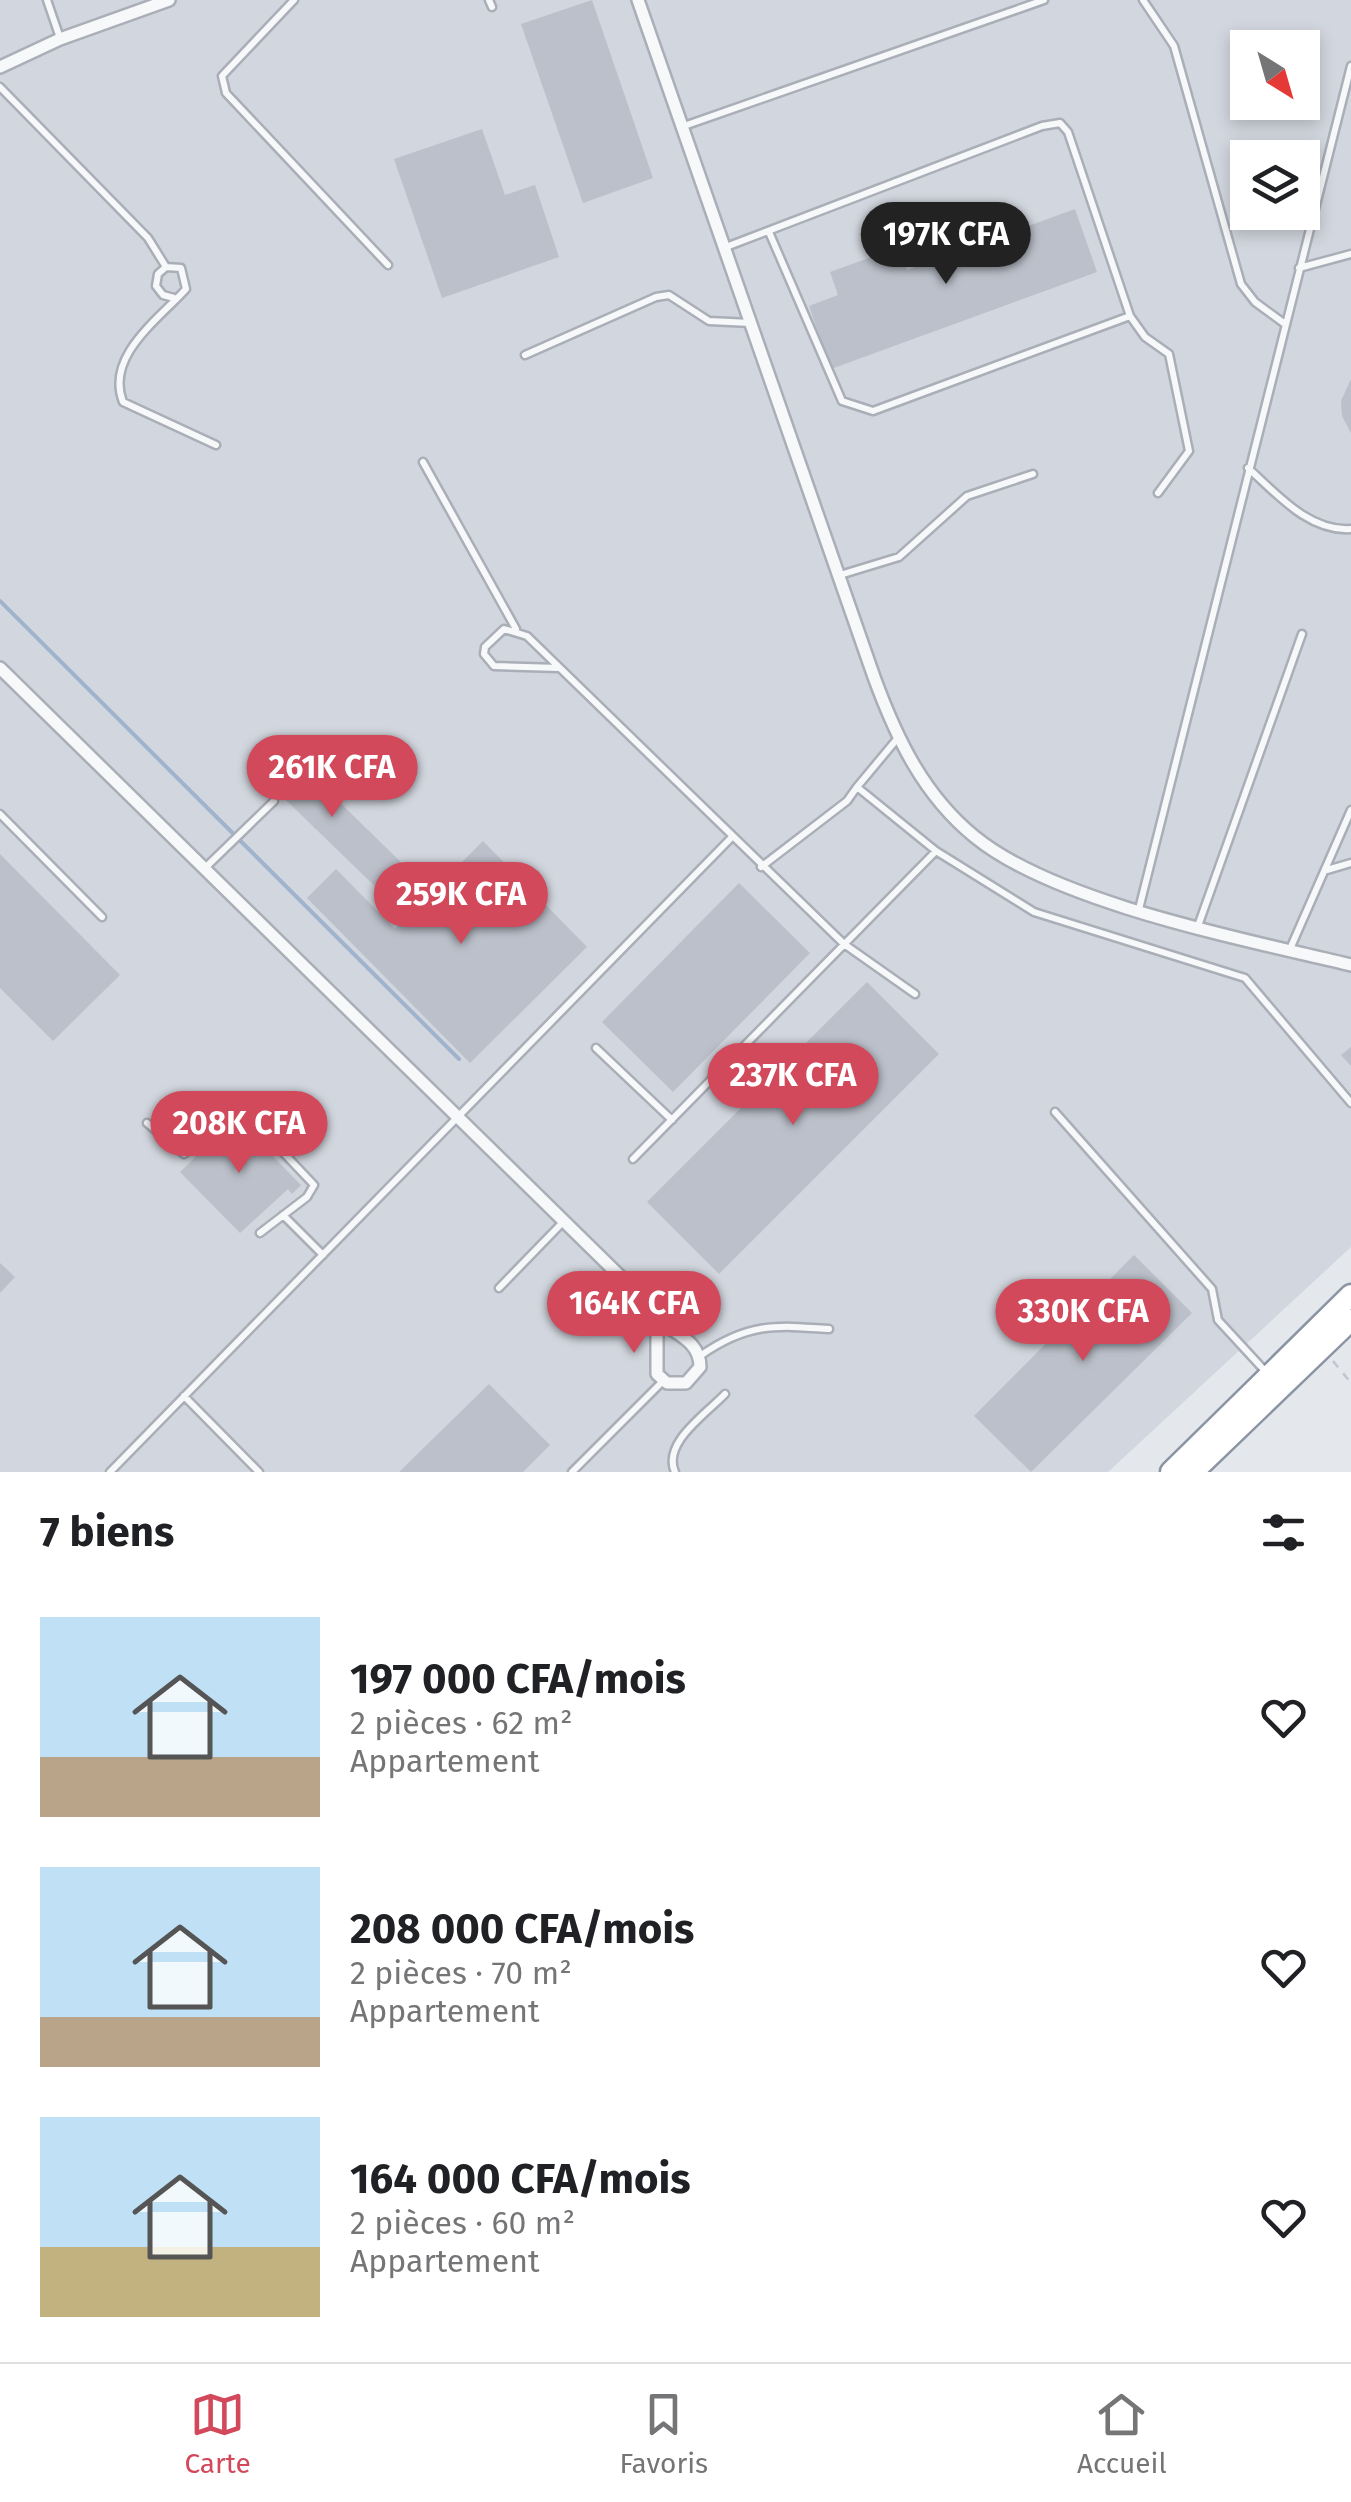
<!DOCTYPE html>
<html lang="fr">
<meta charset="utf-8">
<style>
body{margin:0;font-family:"Fira Sans",sans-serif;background:#f2f2f2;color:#202124;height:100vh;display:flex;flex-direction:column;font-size:38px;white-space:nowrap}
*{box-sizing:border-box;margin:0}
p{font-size:32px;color:#757577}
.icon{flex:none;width:55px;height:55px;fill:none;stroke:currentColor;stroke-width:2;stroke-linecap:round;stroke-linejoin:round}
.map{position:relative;height:1472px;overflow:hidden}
.side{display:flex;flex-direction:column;background:#fff;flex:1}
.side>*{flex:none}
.needle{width:65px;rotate:143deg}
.fabs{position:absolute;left:1230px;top:30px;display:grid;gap:20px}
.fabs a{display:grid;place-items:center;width:90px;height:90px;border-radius:0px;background:#fff;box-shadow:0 5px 15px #0003;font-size:50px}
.price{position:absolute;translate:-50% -85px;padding:0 22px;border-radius:35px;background:#d1495b;color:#fff;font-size:32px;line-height:65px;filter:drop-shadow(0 2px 5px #0008)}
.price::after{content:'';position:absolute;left:50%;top:60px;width:30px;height:22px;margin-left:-15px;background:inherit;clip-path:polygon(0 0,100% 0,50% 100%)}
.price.active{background:#222;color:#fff}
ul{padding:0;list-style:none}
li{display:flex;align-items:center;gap:30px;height:250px;padding:0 40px}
li span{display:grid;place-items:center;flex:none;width:280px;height:200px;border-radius:0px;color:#555}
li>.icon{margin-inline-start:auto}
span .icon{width:120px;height:120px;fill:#fffc;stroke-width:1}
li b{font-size:42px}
h2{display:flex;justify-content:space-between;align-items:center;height:120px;padding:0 40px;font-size:42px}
.menu{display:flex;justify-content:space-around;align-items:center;height:140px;border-top:2px solid #e0e0e0;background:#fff;font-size:28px;color:#757577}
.menu a{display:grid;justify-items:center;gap:5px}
.menu .active{color:#d1495b}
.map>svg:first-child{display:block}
.built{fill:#d2d6de;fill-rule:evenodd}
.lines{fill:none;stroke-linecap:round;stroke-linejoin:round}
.stream{stroke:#9fb4cc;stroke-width:4}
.building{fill:#bbc0ca}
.service-casing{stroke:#a9aeb7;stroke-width:11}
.minor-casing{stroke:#a9aeb7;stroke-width:16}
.trunk-casing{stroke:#8b94a3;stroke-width:25}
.path{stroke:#c2c5cb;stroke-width:2.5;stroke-dasharray:8 8;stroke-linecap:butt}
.service{stroke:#f7f8fa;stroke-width:6}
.minor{stroke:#f7f8fa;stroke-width:11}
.trunk{stroke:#fff;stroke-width:20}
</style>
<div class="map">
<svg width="1351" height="1472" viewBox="0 0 1351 1472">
<rect width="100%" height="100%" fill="#e4e7ec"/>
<path class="built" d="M0 0H1351V1247L1108 1472H0ZM1248 48H1302V102H1248ZM1248 158H1302V212H1248Z"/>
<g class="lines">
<path class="stream" d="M0 601 459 1059"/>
</g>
<path class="building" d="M592 0 653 178 583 203 521 24Z
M482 129 505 195 535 185 559 257 442 298 394 159Z
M1075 209 1097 272 831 369 809 306 838 295 830 272 899 247 907 270Z
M1351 379V433L1342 416 1341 401Z
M275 739 415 876 390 901 250 765Z
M483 841 587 947 470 1063 307 898 336 869 395 929Z
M0 854 120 975 53 1041 0 988Z
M739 883 810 953 673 1092 602 1022Z
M867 982 939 1054 719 1274 647 1202Z
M1351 1047V1066L1341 1055Z
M235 1118 301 1185 292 1194 288 1189 240 1233 180 1172Z
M1134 1255 1192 1313 1031 1472 974 1416Z
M0 1263 15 1277 0 1293Z
M489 1384 550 1445 523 1472H399Z"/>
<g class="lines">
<defs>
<path id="service" d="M47 0 60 38
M294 0 222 76 226 93 388 265
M489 0 492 7
M1143 0 1174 46 1241 284 1255 302 1285 324
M0 87 148 238 166 267
M684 126 1044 0
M769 232 842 401 873 411 1130 316
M726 247 1042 126 1060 123 1068 132 1130 316 1145 337 1169 354 1189 451 1158 493
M166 267 181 268 186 289C159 319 105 356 123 402L216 445
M166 267 158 274 156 286 163 295 174 298
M1299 268 1351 254
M525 355 656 297 669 295 709 321 751 323
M423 462 516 629
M1248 468C1277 494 1309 532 1351 529
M840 575 899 557 967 496 1033 474
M559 668 494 666 484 654 485 647 504 629 527 636 844 944 915 994
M857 787 897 739
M0 814 102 917
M761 867 847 801 857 787 936 851 1034 912 1245 978 1351 1103
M205 868 274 801
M1327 870 1351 863
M1139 909 1351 66
M1198 926 1302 634
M1290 949 1351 810
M596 1048 672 1120
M1055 1112 1212 1289 1218 1320 1265 1371
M147 1123 184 1154 231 1111H244L314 1185 307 1197 260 1233
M633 1159 936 851
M283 1215 323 1255
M499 1288 564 1221
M700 1356C747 1323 774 1325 829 1329
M184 1396 259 1472
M110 1472 731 838
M572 1472 663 1381
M675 1472C662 1443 706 1414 725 1394"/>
<path id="minor" d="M638 0 874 677C896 737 923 795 975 837 1056 903 1247 940 1351 965
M0 67 60 39 169 0
M0 668 630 1286C640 1296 648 1310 658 1319 674 1334 700 1340 700 1367L686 1383H667L657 1374V1319"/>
<path id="trunk" d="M1171 1472 1351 1295
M1193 1472 1351 1320"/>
</defs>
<use href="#service" class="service-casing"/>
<use href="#minor" class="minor-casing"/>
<use href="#trunk" class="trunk-casing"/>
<path class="path" d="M1333 1361 1351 1383"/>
<use href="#service" class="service"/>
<use href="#minor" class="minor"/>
<use href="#trunk" class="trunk"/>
</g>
</svg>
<div class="fabs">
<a><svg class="needle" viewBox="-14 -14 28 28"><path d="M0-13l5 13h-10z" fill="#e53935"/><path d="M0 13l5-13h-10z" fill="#757577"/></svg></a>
<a><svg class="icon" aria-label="layers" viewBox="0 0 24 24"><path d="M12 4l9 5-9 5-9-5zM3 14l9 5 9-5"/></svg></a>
</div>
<b class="price active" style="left:946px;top:287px">197K CFA</b>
<b class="price" style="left:332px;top:820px">261K CFA</b>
<b class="price" style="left:461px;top:947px">259K CFA</b>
<b class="price" style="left:793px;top:1128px">237K CFA</b>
<b class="price" style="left:239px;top:1176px">208K CFA</b>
<b class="price" style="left:634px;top:1356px">164K CFA</b>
<b class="price" style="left:1083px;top:1364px">330K CFA</b>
</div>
<section class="side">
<h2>7 biens<svg class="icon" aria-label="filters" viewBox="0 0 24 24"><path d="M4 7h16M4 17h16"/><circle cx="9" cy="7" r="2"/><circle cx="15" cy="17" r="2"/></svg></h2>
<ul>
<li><span style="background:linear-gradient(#bfe0f5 70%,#b9a48a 0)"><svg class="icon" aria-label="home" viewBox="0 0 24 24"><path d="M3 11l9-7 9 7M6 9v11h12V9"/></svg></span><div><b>197 000 CFA/mois</b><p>2 pièces · 62 m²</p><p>Appartement</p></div><svg class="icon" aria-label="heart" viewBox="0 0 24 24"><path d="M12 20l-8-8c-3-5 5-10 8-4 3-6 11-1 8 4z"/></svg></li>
<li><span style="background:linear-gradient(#bfe0f5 75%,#b9a48a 0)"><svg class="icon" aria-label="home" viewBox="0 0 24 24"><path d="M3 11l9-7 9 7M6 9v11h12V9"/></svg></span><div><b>208 000 CFA/mois</b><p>2 pièces · 70 m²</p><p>Appartement</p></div><svg class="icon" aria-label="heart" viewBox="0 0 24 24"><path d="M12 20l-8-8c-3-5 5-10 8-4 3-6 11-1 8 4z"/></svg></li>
<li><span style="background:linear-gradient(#bfe0f5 65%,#c2b280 0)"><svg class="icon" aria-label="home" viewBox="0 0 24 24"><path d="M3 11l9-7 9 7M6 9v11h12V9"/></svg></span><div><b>164 000 CFA/mois</b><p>2 pièces · 60 m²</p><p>Appartement</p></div><svg class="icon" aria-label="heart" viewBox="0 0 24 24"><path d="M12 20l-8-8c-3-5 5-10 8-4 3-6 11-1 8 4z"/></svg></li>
</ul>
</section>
<nav class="menu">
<a class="active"><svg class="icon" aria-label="map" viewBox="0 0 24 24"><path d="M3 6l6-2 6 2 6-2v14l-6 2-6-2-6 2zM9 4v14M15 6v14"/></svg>Carte</a>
<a><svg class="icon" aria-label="saved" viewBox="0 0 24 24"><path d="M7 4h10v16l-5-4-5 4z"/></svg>Favoris</a>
<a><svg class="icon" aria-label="home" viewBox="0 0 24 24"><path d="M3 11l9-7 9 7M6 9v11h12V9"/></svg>Accueil</a>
</nav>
